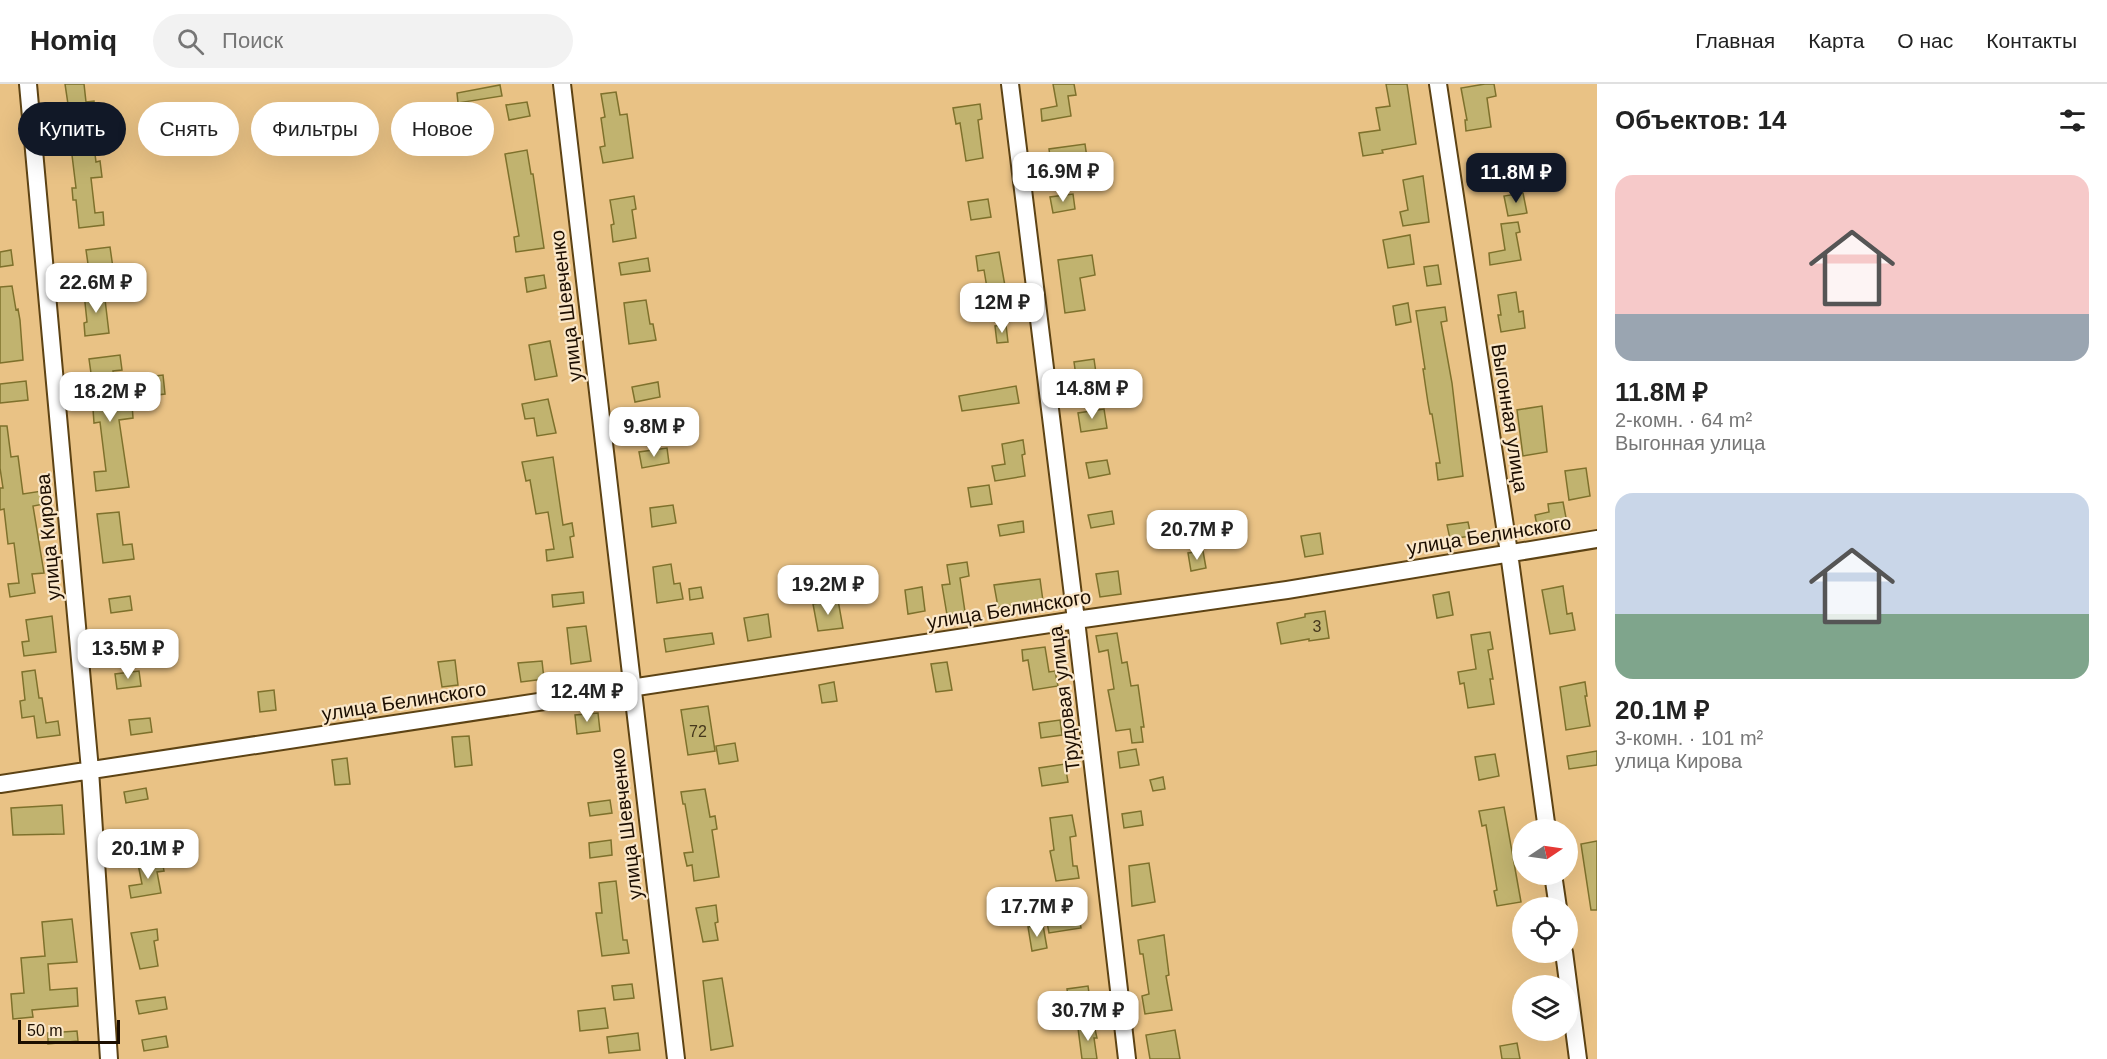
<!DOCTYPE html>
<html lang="ru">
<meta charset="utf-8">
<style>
body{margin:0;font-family:Helvetica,sans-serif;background:#f2f2f2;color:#222;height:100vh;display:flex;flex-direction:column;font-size:22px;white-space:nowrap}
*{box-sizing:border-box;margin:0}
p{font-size:20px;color:#767676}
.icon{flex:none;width:33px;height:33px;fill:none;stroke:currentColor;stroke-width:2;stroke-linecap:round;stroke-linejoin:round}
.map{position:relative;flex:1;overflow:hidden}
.details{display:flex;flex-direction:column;background:#fff;width:510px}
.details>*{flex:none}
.hud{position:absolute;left:18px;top:18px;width:570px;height:54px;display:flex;gap:12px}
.needle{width:39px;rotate:77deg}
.controls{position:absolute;left:1512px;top:735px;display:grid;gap:12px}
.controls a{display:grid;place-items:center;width:66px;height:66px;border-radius:50%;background:#fff;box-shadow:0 6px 24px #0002;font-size:30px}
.scale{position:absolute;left:18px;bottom:15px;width:102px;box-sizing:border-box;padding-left:6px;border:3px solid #1c0e00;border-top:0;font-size:16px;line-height:21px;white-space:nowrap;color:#1c0e00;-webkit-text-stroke:4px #fae7c9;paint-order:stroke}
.price{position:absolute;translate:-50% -51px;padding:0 14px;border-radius:12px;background:#fff;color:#222;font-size:20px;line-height:39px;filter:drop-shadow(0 2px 3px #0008)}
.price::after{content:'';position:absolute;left:50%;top:36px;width:18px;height:14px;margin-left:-9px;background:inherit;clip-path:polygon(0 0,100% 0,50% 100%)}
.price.current{background:#111827;color:#fff}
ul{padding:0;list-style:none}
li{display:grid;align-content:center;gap:12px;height:318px;padding:0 18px}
li span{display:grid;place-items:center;height:186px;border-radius:18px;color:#555}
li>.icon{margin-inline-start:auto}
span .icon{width:108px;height:108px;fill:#fffc;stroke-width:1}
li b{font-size:26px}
h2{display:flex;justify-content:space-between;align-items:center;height:72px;padding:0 18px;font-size:26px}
.pill{padding:0 21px;border-radius:27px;background:#fff;box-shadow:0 6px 24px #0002;font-size:21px;line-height:54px}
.pill.current{background:#111827;color:#fff}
header{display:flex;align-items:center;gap:36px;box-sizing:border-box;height:84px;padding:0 30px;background:#fff;border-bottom:2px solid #e0e0e0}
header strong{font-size:28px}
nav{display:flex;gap:33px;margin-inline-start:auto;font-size:21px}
.search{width:420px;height:54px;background:#f2f2f2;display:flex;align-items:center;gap:15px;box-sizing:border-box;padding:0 21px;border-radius:33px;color:#767676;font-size:22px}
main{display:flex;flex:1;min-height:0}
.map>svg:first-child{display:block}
.building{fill:#c1b36f;stroke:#7e712c;stroke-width:1.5}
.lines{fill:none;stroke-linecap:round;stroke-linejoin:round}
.minor-casing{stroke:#5d4314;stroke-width:20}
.minor{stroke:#fff;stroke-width:16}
.labels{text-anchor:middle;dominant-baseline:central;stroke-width:4.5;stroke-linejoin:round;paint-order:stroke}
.number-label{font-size:16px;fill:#45371c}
.street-label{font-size:20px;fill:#1c0e00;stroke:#fae7c9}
</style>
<header>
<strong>Homiq</strong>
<div class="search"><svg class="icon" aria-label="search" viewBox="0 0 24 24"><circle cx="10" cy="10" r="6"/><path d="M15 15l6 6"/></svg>Поиск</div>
<nav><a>Главная</a><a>Карта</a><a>О нас</a><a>Контакты</a></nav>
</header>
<main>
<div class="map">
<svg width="1597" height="975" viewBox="0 0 1597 975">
<rect width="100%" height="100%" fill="#e9c285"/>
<path class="building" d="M65 0H84L86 18 94 17 95 30H90L96 78 100 77 102 93 91 94 95 129 103 128 104 141 79 144 76 116H73L72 104H76L71 63H67L65 48 72 47Z
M1053 0H1074L1076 11 1068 12 1071 32 1042 37 1041 25 1057 22Z
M1386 0H1407L1416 60 1382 66 1383 69 1363 72 1359 49 1380 46 1376 24 1390 22Z
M1485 0H1494L1496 12 1487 14 1491 43 1466 47 1465 36H1467L1461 4Z
M500 1 502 12 458 19 457 9Z
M616 8 620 31 627 30 633 74 603 79 600 63 605 62 601 34 605 33 601 10Z
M527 18 530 32 509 36 506 21Z
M980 20 982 35 978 36 983 74 966 77 960 39 956 40 953 24Z
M1085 60 1087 74 1051 80 1049 65Z
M527 66 531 90H533L544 164 516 168 514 153 519 152 505 70Z
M1423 92 1429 138 1403 142 1400 128 1408 126 1403 96Z
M1523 109 1527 129 1508 132 1504 112Z
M1073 110 1075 125 1053 129 1050 113Z
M634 112 636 125 632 126 636 154 613 158 611 141 614 140 610 116Z
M988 115 991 133 971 136 968 118Z
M1518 138 1520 148 1516 149 1521 176 1490 181 1489 169 1505 166 1501 140Z
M1410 151 1414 180 1388 184 1383 156Z
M110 163 113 184 89 187 86 166Z
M11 166 13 181 0 183V168Z
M999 168 1008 219 990 222 984 186 978 187 976 172Z
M1092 171 1095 191 1080 194 1085 226 1065 229 1058 176Z
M648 174 650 187 621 191 619 179Z
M1438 181 1441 200 1427 202 1424 183Z
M544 191 546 204 527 208 525 194Z
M12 202 16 226 18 225 20 236 23 276 0 279V203Z
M104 207 109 249 85 252 84 239 87 238 84 209Z
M1516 208 1519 228 1523 227 1525 244 1501 248 1498 231H1501L1498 211Z
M646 216 650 240H653L656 256 629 260 624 219Z
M1408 219 1411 238 1396 241 1393 222Z
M1445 223 1447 237 1441 238 1452 299 1463 392 1438 396 1436 379H1440L1432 330H1430L1428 319 1423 285H1425L1416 227Z
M1006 241 1008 258 997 259 995 242Z
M550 257 557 292 535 296 529 261Z
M120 271 122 286 113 287 118 322 132 320 133 334 119 336 129 403 96 407 94 388 106 387 100 338 94 339 93 325H96L89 275Z
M1094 275 1096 289 1076 292 1074 278Z
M163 291 165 310 140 313 138 294Z
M26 297 28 316 0 319V300Z
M658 298 660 313 635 318 632 303Z
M1016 302 1019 319 962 327 959 312Z
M548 315 556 349 537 352 534 334 525 335 522 320Z
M1542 322 1547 368 1523 372 1517 326Z
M1104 325 1107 344 1081 348 1078 329Z
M0 342H7L11 373 18 372 23 410 42 407 44 420 33 422 44 489 32 490 35 509 10 513 8 500 19 499 14 459 8 460 4 425 0 426V404H3L0 384Z
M1023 356 1025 370 1022 371 1025 392 995 397 992 382 1005 380 1002 360Z
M667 364 669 379 642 384 639 368Z
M553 373 563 441 572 439 574 452 570 453 573 473 547 477 546 466 554 465 548 428 536 430 530 396 526 397 522 378Z
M1107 376 1110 390 1089 394 1086 379Z
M1586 384 1590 412 1569 416 1565 387Z
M989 401 992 420 971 423 968 404Z
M1563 418 1568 444 1538 448 1535 431 1549 428 1548 420Z
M673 421 676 439 652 443 650 424Z
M1112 427 1114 440 1091 444 1088 431Z
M119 428 123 461 132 460 134 475 103 479 97 430Z
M1023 437 1024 448 1000 452 998 441Z
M1468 438 1471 452 1450 455 1447 441Z
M1320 449 1323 470 1305 473 1301 452Z
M1203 467 1206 484 1191 487 1188 469Z
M967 478 969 492 960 494 965 528 947 531 942 501 950 500 947 481Z
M671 480 674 500 680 499 683 515 657 519 653 483Z
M1118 487 1121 510 1100 513 1096 490Z
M1040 495 1043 517 998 523 994 501Z
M1563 502 1567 530 1572 529 1575 546 1550 550 1542 506Z
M701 503 703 514 690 516 689 505Z
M922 503 925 527 908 530 905 506Z
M583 508 584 519 553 523 552 511Z
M1449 508 1453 531 1437 534 1433 511Z
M130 512 132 526 111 529 109 515Z
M838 516 843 544 818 547 813 520Z
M1325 527 1329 554 1309 557V555L1281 560 1277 539 1305 533V530Z
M768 530 771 553 748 557 744 534Z
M52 532 56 568 24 572 22 558 29 557 26 536Z
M586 542 591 577 571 580 567 544Z
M1490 548 1493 565 1488 566 1493 595H1490L1494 620 1468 624 1464 599 1460 600 1458 588 1476 585 1471 551Z
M712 549 714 560 666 568 664 555Z
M1117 549 1122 579 1127 578 1131 602 1138 601 1144 643H1141L1143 658 1132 659 1130 645 1116 647 1108 606 1114 605 1108 566 1099 568 1096 552Z
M1045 563 1049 588 1055 587 1058 602 1033 606 1028 576 1023 577 1022 566Z
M455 576 458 601 442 603 438 578Z
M542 577 544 595 521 598 518 579Z
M947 578 952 606 936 608 931 580Z
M35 586 39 614H42L46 639 58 637 60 651 37 654 34 632 22 634 20 617 25 616 22 588Z
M139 587 141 602 117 605 115 590Z
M834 598 837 617 822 619 819 601Z
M1585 598 1587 612H1585L1590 642 1566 646 1560 603Z
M274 606 276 626 260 628 258 608Z
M708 622 715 667 688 671 681 626Z
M598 629 600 647 577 650 575 631Z
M150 634 152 648 131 651 129 636Z
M1060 636 1062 651 1041 654 1039 639Z
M469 652 472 681 455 683 452 653Z
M735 659 738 677 719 680 716 662Z
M1136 665 1139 681 1120 684 1118 668Z
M1597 667V681L1569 685 1567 672Z
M1495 670 1499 692 1479 696 1475 673Z
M347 674 350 700 335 701 332 676Z
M1065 680 1068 698 1042 702 1039 684Z
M1163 693 1165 705 1153 707 1150 696Z
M146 704 148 715 126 719 124 708Z
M705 705 710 733 715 732 717 745 712 746 719 793 694 797 692 781 687 782 684 769 693 768 685 720H683L681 708Z
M610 716 612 729 590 732 588 719Z
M62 721 64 750 13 751 11 724Z
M1504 723 1521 818 1497 822 1494 807 1497 806 1486 741 1482 742 1479 727Z
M1141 727 1143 741 1124 744 1122 730Z
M1072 731 1076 752 1070 753 1073 782H1077L1079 794 1056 797 1050 767 1054 766 1050 734Z
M611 756 612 771 590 774 589 759Z
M1597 757V826H1591L1581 760Z
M162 776 164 787 157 788 161 809 131 814 129 802 142 800 138 780Z
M1149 779 1155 818 1132 822 1129 782Z
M616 797 623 856H627L629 869 602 872 596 829H602L599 799Z
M716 821 718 838 715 839 718 856 703 858 696 824Z
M1078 828 1081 844 1049 849 1046 833Z
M72 835 77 878 48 880 50 906 77 904 78 922 32 926 33 933 13 935 11 910 24 909 21 874 45 872 42 838Z
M1043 841 1047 864 1032 867 1028 843Z
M157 845 158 856 154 857 158 882 140 885 131 849Z
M1164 851 1169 891 1166 892 1172 926 1145 930 1142 912 1149 910 1143 870H1140L1138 856Z
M722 894 733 962 711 966 703 897Z
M632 900 634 914 614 916 612 902Z
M1088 902 1090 916 1069 920 1067 905Z
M165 913 167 925 139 930 136 917Z
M605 924 608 944 580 947 578 927Z
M1094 941 1097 954H1094L1097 975H1082L1078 944Z
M1175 946 1180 975H1150L1146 951Z
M77 947 78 957 48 960V949Z
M638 949 640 966 609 969 607 953Z
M166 952 168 963 144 967 142 956Z
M1517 959 1520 975H1502L1500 962Z"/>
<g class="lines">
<defs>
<path id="minor" d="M28 0 90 686 109 975
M562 0 676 975
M1010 0 1076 536 1127 975
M1438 0 1509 469 1547 746
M0 700 1076 536 1287 506 1597 455
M1553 790 1558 824
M1564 868 1578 975"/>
</defs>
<use href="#minor" class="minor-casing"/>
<use href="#minor" class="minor"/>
</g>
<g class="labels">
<g class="number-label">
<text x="1317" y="542">3</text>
<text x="698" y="647">72</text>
</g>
<g class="street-label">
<text transform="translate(566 222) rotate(-97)">улица Шевченко</text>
<text transform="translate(1510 334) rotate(81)">Выгонная улица</text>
<text transform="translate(1489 451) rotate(-9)">улица Белинского</text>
<text transform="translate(48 453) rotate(-95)">улица Кирова</text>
<text transform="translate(1009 525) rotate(-9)">улица Белинского</text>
<text transform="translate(1064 615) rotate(-97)">Трудовая улица</text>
<text transform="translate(404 617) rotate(-9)">улица Белинского</text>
<text transform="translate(626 740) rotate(-97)">улица Шевченко</text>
</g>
</g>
</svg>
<div class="controls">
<a><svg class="needle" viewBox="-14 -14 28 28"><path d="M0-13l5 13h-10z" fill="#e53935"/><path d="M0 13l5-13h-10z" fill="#767676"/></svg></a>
<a><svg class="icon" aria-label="locate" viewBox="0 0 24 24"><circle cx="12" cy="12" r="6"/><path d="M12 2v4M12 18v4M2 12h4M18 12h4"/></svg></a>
<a><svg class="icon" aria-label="layers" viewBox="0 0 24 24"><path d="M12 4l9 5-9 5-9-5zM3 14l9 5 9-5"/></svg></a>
</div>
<div class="scale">50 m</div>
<b class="price" style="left:1063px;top:119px">16.9M ₽</b>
<b class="price current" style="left:1516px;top:120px">11.8M ₽</b>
<b class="price" style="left:96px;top:230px">22.6M ₽</b>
<b class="price" style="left:1002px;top:250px">12M ₽</b>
<b class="price" style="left:1092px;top:336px">14.8M ₽</b>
<b class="price" style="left:110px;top:339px">18.2M ₽</b>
<b class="price" style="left:654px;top:374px">9.8M ₽</b>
<b class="price" style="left:1197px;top:477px">20.7M ₽</b>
<b class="price" style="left:828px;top:532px">19.2M ₽</b>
<b class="price" style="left:128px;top:596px">13.5M ₽</b>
<b class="price" style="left:587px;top:639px">12.4M ₽</b>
<b class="price" style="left:148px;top:796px">20.1M ₽</b>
<b class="price" style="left:1037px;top:854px">17.7M ₽</b>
<b class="price" style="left:1088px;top:958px">30.7M ₽</b>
<div class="hud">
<a class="pill current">Купить</a>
<a class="pill">Снять</a>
<a class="pill">Фильтры</a>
<a class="pill">Новое</a>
</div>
</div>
<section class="details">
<h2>Объектов: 14<svg class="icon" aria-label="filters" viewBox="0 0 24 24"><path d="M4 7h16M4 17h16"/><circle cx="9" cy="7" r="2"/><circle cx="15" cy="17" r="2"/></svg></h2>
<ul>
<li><span style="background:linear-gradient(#f6c9c9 75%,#9aa5b1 0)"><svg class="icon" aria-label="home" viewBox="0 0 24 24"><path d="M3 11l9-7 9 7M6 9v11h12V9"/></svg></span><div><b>11.8M ₽</b><p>2-комн. · 64 m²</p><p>Выгонная улица</p></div></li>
<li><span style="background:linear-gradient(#c9d6e8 65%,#7fa58c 0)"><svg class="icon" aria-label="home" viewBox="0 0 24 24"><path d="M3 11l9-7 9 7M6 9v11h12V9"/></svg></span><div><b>20.1M ₽</b><p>3-комн. · 101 m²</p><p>улица Кирова</p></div></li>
</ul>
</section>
</main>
